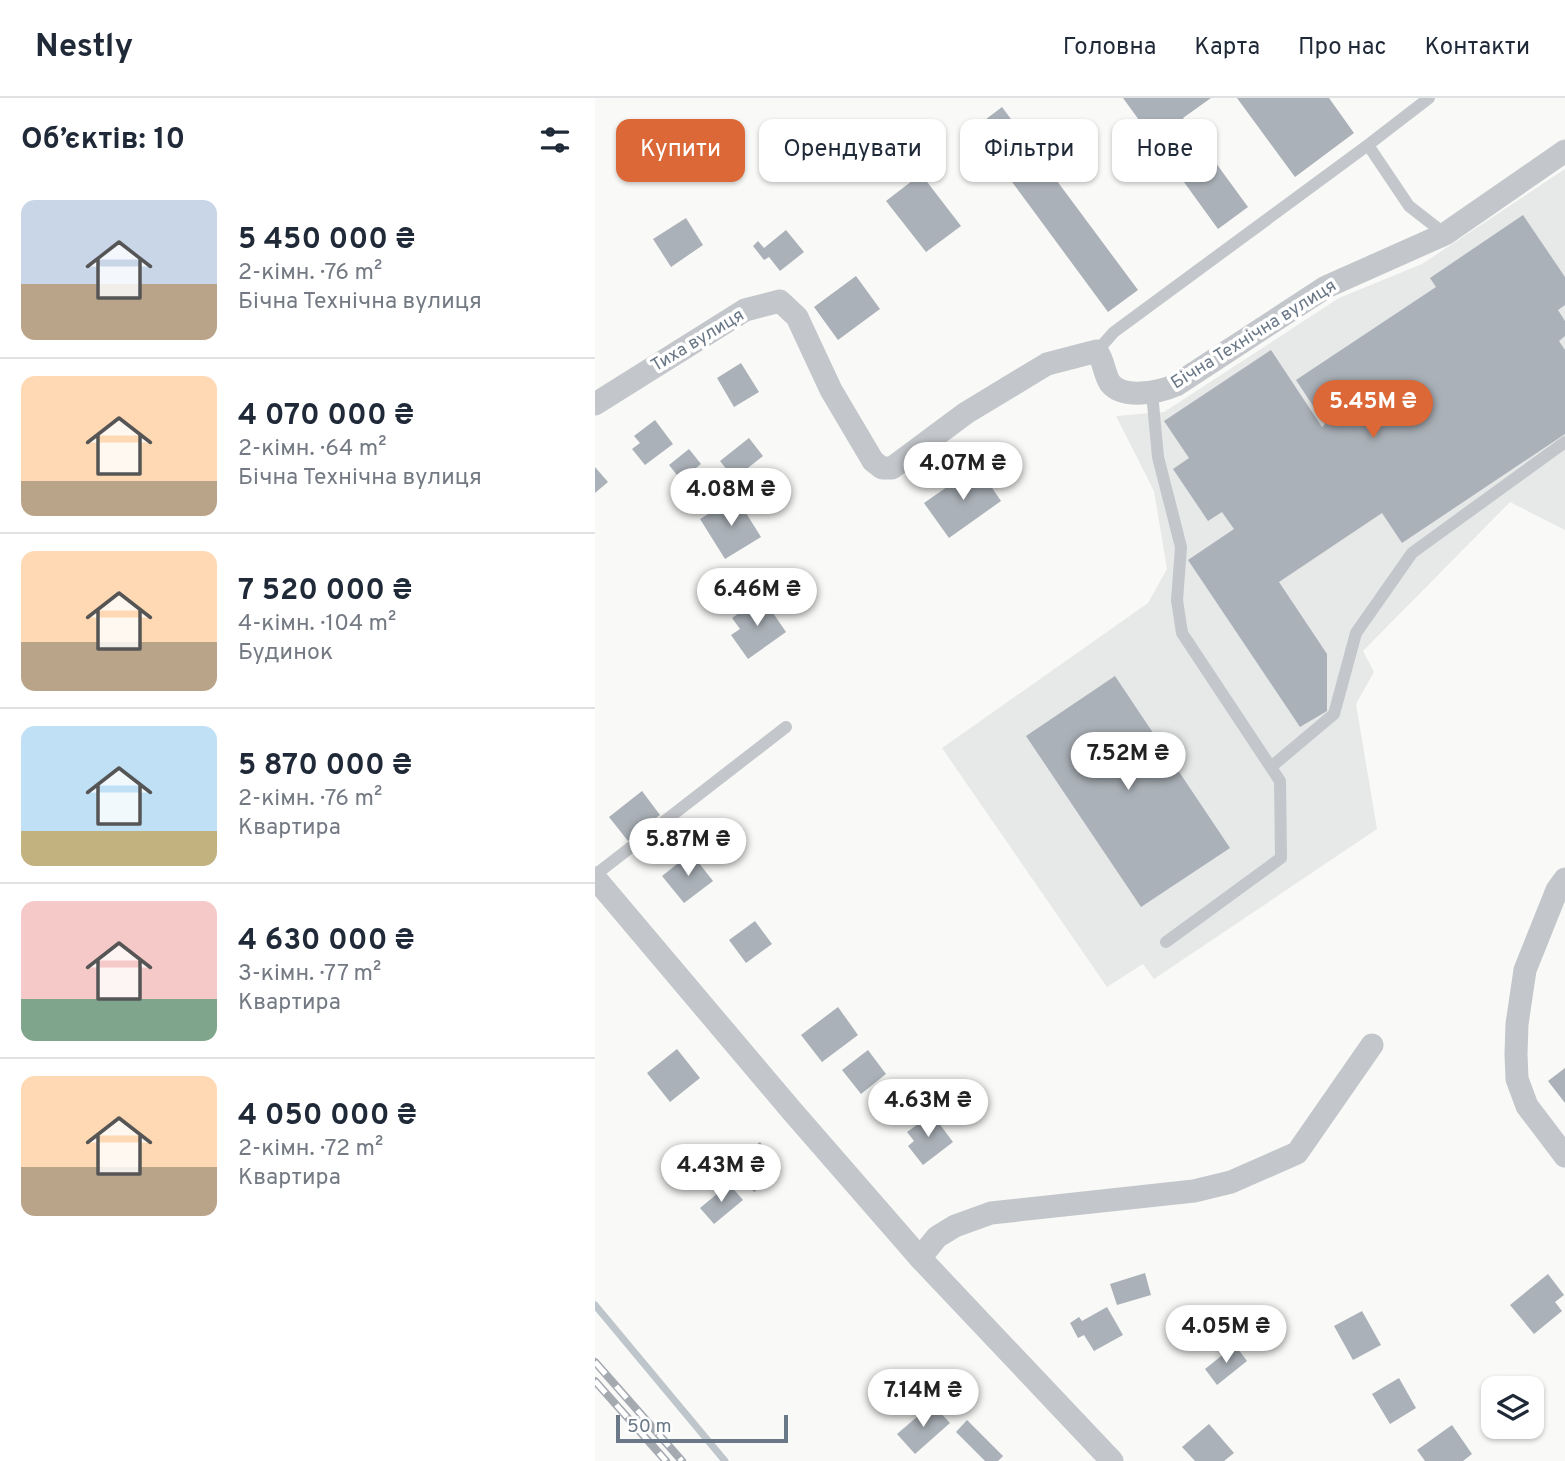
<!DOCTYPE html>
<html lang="uk">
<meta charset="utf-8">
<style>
body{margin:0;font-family:Overpass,sans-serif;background:#f2f2f3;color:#1f2937;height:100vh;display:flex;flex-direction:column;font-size:26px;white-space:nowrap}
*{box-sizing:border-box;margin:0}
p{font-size:23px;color:#747a83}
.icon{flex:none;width:38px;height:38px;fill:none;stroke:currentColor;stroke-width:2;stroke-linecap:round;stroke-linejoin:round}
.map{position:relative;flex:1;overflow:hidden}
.drawer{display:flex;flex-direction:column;background:#fff;width:595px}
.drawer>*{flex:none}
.guide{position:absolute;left:21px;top:21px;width:665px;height:63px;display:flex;gap:14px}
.buttons{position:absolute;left:886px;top:1278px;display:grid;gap:14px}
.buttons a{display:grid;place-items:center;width:63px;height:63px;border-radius:14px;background:#fff;box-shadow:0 2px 5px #0004;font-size:35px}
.scale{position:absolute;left:21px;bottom:18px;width:172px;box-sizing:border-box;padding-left:7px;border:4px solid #6a7887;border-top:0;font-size:19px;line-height:24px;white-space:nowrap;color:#6a7887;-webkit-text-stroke:5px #fff;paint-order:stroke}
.price{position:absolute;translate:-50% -60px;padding:0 16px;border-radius:24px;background:#fff;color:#222;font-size:23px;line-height:46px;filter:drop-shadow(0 2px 4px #0008)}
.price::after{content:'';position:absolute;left:50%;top:42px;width:21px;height:16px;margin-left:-10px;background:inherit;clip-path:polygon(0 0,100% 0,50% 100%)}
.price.active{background:#db6836;color:#fff}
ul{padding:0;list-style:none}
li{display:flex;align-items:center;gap:21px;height:175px;padding:0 21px}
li+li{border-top:2px solid #e0e1e3}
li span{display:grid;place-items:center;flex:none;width:196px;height:140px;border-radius:14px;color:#555}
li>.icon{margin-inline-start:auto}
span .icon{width:84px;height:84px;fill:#fffc;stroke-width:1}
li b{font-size:30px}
h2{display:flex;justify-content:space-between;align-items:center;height:84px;padding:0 21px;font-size:30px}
.pill{padding:0 24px;border-radius:14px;background:#fff;box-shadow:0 2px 5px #0004;font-size:24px;line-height:63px}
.pill.active{background:#db6836;color:#fff}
header{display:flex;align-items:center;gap:42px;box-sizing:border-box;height:98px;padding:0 35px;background:#fff;border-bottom:2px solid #e0e1e3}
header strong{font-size:33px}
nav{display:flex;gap:38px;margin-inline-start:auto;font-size:24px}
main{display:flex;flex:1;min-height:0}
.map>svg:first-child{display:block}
.built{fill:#e7e8e8}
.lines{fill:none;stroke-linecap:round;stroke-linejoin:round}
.stream{stroke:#bec6cc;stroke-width:7}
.building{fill:#aab1b8}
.service{stroke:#c3c6ca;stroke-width:12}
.minor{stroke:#c3c6ca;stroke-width:23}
.rail-casing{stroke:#a4aab0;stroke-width:8}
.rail{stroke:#fff;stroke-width:5;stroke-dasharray:16;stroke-linecap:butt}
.labels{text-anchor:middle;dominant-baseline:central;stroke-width:7;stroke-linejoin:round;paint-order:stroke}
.street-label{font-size:18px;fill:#6a7887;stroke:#fff}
</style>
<header>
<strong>Nestly</strong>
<nav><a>Головна</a><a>Карта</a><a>Про нас</a><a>Контакти</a></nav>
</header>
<main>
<section class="drawer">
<h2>Об’єктів: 10<svg class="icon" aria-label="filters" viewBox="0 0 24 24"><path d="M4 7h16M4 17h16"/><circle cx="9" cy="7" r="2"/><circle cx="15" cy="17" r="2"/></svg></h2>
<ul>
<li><span style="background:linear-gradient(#c9d6e8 60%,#b9a48a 0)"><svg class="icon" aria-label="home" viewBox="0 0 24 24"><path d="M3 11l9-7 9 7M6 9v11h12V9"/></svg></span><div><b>5 450 000 ₴</b><p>2-кімн. · 76 m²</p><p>Бічна Технічна вулиця</p></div></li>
<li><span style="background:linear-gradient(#ffd9b3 75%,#b9a48a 0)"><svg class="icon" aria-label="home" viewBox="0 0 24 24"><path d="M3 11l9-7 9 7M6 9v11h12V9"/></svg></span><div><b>4 070 000 ₴</b><p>2-кімн. · 64 m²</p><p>Бічна Технічна вулиця</p></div></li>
<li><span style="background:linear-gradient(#ffd9b3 65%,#b9a48a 0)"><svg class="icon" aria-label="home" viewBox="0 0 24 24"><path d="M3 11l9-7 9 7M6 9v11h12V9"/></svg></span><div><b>7 520 000 ₴</b><p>4-кімн. · 104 m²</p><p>Будинок</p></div></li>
<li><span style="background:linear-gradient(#bfe0f5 75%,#c2b280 0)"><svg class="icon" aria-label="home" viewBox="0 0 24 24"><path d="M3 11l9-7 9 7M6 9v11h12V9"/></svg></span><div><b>5 870 000 ₴</b><p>2-кімн. · 76 m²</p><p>Квартира</p></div></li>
<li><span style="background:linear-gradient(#f6c9c9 70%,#7fa58c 0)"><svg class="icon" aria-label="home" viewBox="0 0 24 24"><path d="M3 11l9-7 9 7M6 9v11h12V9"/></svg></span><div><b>4 630 000 ₴</b><p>3-кімн. · 77 m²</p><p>Квартира</p></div></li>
<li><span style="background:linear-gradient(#ffd9b3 65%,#b9a48a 0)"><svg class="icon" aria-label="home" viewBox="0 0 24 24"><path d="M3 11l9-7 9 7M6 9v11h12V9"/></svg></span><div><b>4 050 000 ₴</b><p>2-кімн. · 72 m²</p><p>Квартира</p></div></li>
</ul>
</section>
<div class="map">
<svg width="970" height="1363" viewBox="0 0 970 1363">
<rect width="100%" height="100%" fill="#f9f9f7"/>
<path class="built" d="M970 71V432L915 404 768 553 779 574 761 606 782 731 559 881 548 866 512 889 347 650 553 505 572 471 559 393 521 318 569 314 744 200 827 166Z"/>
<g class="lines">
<path class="stream" d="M0 1207 130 1363"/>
</g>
<path class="building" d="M528 0H616L588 20 653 109 623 131Z
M642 0H734L759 35 700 79Z
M407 9 543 192 513 214 378 31Z
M326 76 366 128 331 154 291 103Z
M928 117 970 179V207L963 212 970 223V238L964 243 970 252V336L807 445 787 415 684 484 732 556V613L705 629 593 462 639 431 627 414 613 423 578 371 594 360 569 323 676 252 727 329 730 326 701 282 841 189 835 180Z
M91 120 108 147 76 169 58 141Z
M191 132 209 154 185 173 174 159 169 162 158 148 163 143 169 150Z
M261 178 285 211 243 242 219 209Z
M146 265 164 294 139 309 122 280Z
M60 322 78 346 50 367 37 351 45 345 39 338Z
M154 340 168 358 139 381 125 363Z
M94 351 106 366 86 382 74 367Z
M382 368 406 403 354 440 329 405Z
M0 369 13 384 0 395Z
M141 399 166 439 130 461 105 421Z
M167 499 191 534 153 561 136 537 145 531 137 520Z
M520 578 635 750 546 809 431 638Z
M47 693 65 717 33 743 14 719Z
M96 755 118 783 89 805 67 778Z
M160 823 177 846 151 865 134 842Z
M243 909 263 937 227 964 206 937Z
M82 951 105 980 75 1004 52 975Z
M273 952 291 976 266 996 247 972Z
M970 970V1005L953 983Z
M337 1016 358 1044 328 1067 313 1048 319 1043 312 1034Z
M165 1044 186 1073 159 1094 144 1073 149 1069 143 1060Z
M134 1086 148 1102 119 1126 105 1110Z
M550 1175 556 1197 522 1207 515 1186Z
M953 1176 969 1197 960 1204 967 1213 939 1236 915 1207Z
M512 1209 528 1237 499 1253 489 1237 483 1240 475 1225 484 1219 487 1223Z
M767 1213 786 1247 758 1262 739 1228Z
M640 1247 652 1263 622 1287 610 1271Z
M804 1280 821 1310 795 1326 777 1296Z
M337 1306 355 1325 320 1356 302 1336Z
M372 1322 408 1358 403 1363H390L361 1334Z
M614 1326 639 1355 629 1363H600L587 1349Z
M857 1327 877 1356 868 1363H830L822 1352Z"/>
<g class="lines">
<path class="service" d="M773 47 814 108 850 136
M502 253 519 234 773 47 834 0
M557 295 563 359 586 449 582 502 587 535 685 683 686 760 571 844
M676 669 739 616 761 535 817 455 970 344
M0 777 191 629"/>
<path class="minor" d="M0 306 150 212 185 203 202 219 236 292 278 363 287 370H297L371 315 452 266 502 253C509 263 509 276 515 285 528 302 565 294 581 287L731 189 850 136 970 53
M0 780 197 1013 325 1160 517 1363
M970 781 962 792 930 872 922 926 921 956 922 981 932 1008 970 1058
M325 1160 342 1139 360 1128 396 1115 599 1093 636 1084 702 1055 777 947"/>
<defs>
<path id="rail" d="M0 1264 87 1363
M0 1283 71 1363"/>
</defs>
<use href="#rail" class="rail-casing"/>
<use href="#rail" class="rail"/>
</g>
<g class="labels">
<g class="street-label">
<text transform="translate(659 237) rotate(-32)">Бічна Технічна вулиця</text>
<text transform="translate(103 243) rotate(-31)">Тиха вулиця</text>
</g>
</g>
</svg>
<div class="buttons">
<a><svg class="icon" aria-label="layers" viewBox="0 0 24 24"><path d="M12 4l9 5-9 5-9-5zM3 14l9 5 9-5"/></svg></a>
</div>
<div class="scale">50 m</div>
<b class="price active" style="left:778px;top:342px">5.45M ₴</b>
<b class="price" style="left:368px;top:404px">4.07M ₴</b>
<b class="price" style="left:136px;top:430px">4.08M ₴</b>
<b class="price" style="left:162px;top:530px">6.46M ₴</b>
<b class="price" style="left:533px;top:694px">7.52M ₴</b>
<b class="price" style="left:93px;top:780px">5.87M ₴</b>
<b class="price" style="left:333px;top:1041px">4.63M ₴</b>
<b class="price" style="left:126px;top:1106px">4.43M ₴</b>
<b class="price" style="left:631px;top:1267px">4.05M ₴</b>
<b class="price" style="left:328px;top:1331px">7.14M ₴</b>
<div class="guide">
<a class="pill active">Купити</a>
<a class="pill">Орендувати</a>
<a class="pill">Фільтри</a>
<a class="pill">Нове</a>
</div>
</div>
</main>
